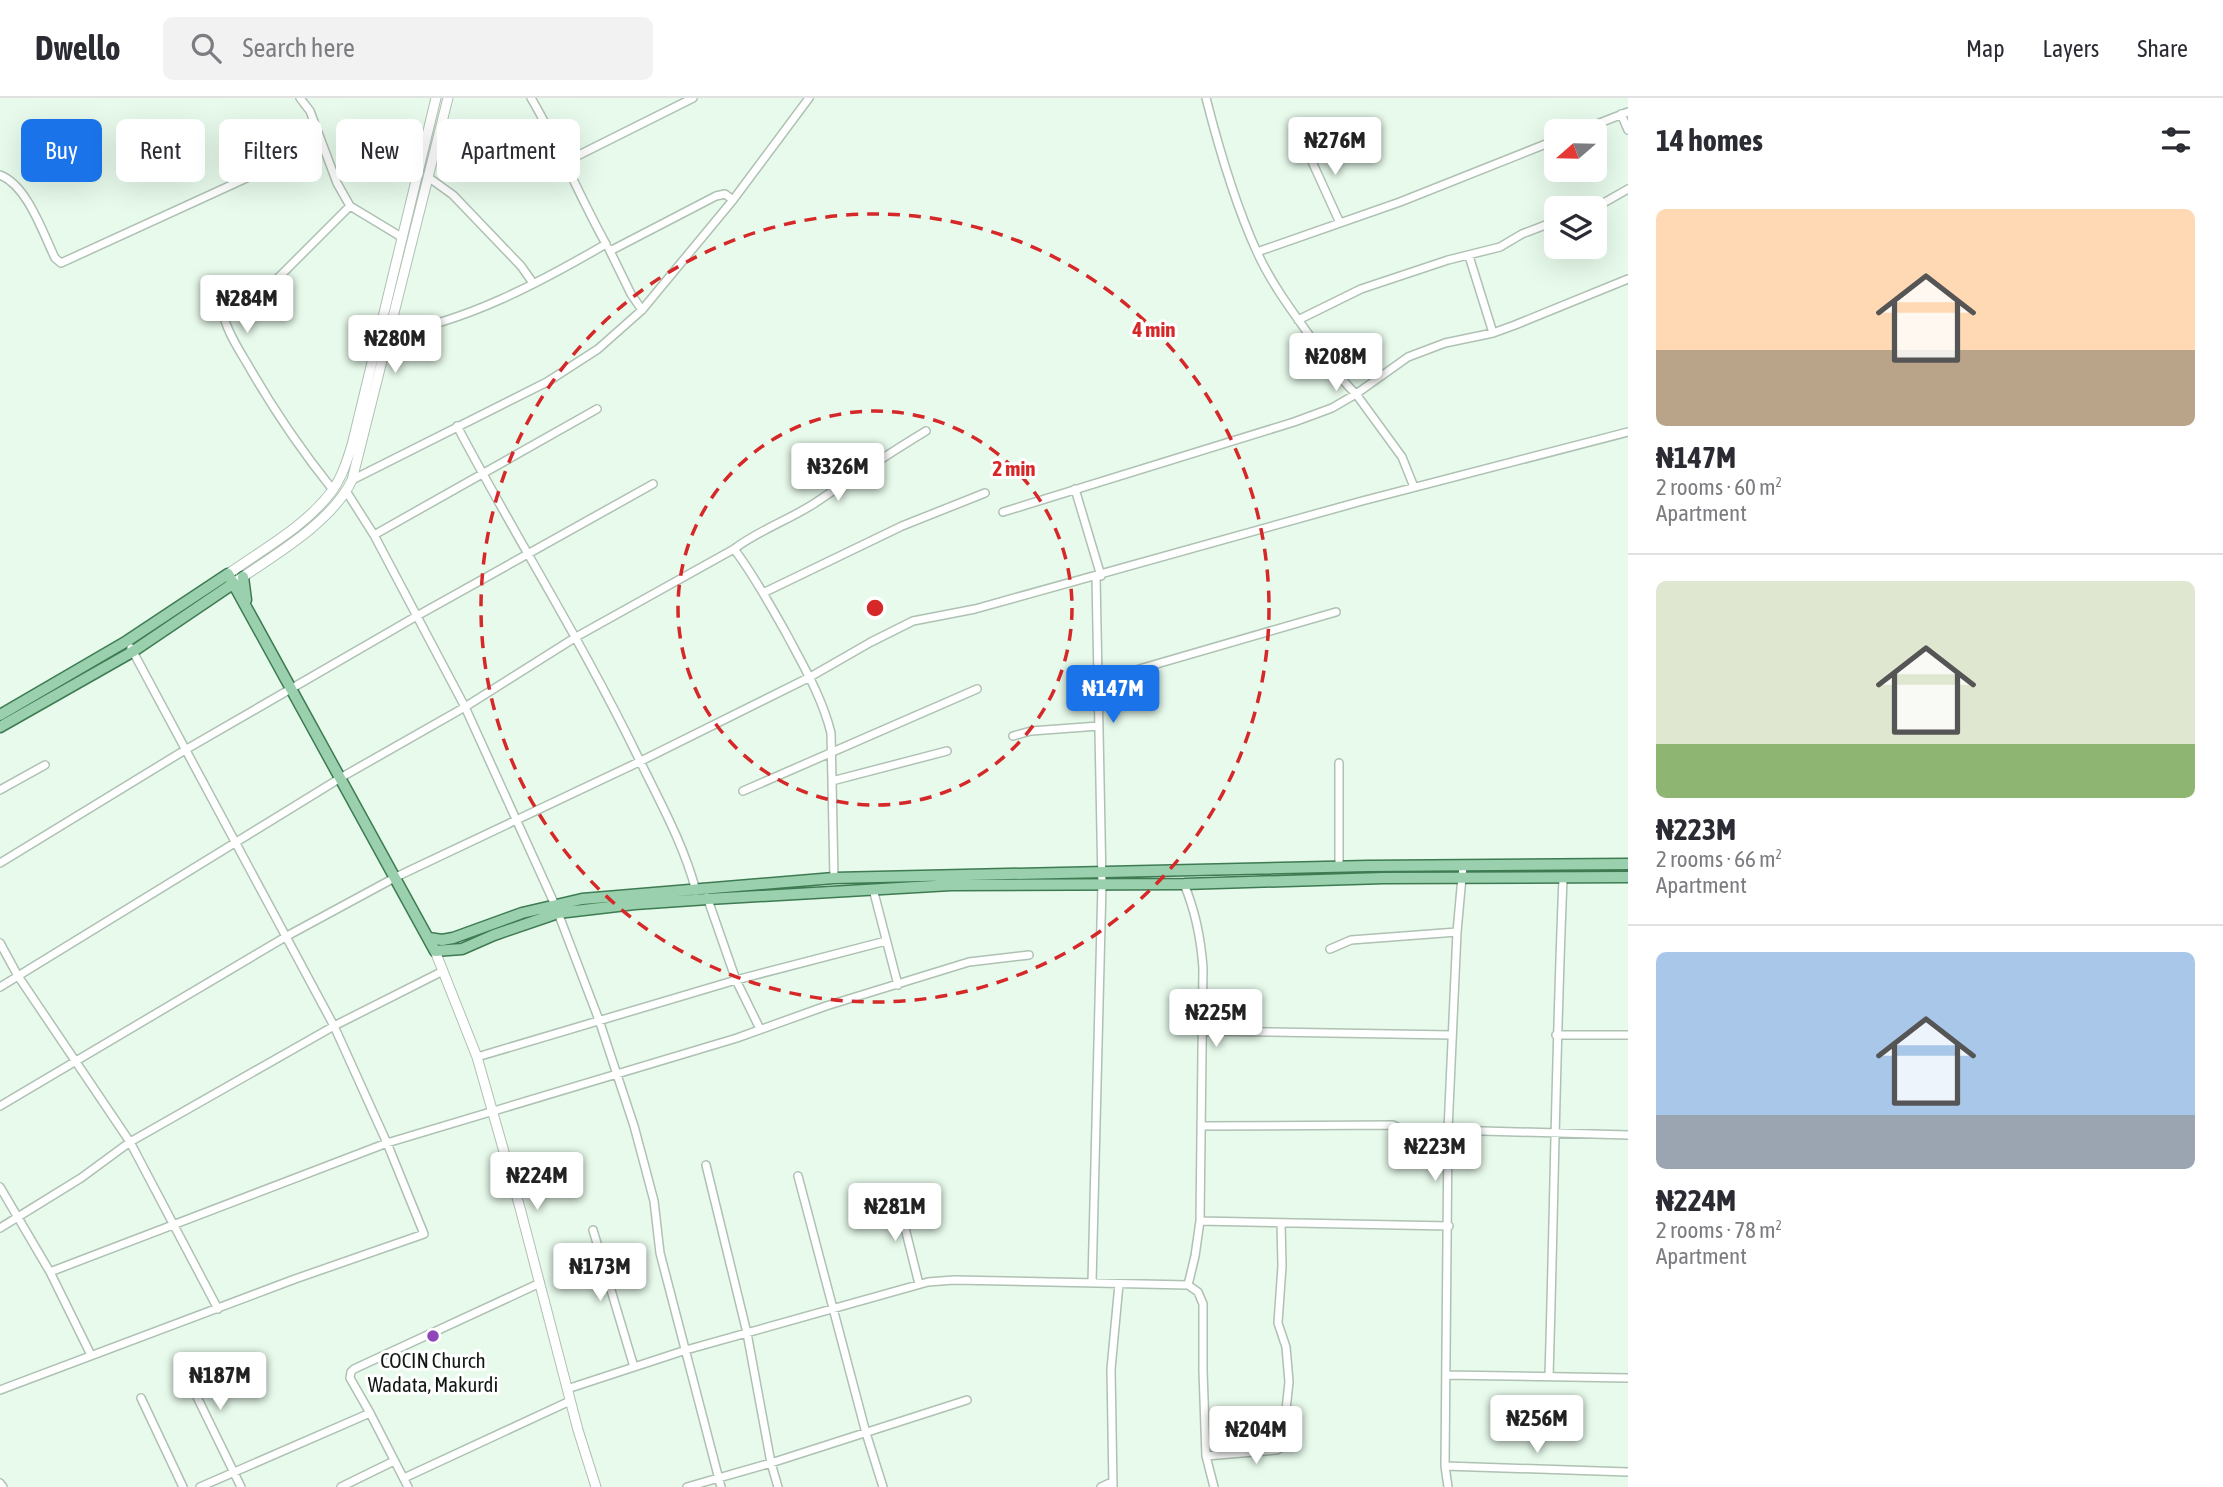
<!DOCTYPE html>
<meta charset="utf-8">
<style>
body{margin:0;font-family:"Asap Condensed",sans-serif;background:#f2f2f3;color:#2b2b33;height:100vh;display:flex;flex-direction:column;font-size:26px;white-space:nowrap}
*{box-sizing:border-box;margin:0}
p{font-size:23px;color:#7c7c81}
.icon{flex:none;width:38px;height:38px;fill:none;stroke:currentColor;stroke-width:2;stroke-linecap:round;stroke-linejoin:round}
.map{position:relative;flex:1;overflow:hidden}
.sheet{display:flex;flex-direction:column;background:#fff;width:595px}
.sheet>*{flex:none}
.top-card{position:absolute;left:21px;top:21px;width:665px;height:63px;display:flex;gap:14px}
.needle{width:46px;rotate:250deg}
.tools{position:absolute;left:1544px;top:21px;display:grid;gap:14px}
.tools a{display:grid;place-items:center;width:63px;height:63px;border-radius:10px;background:#fff;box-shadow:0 7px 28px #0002;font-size:35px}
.price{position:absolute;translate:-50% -60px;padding:0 16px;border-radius:7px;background:#fff;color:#222;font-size:23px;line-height:46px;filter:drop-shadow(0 2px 4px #0008)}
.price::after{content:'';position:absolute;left:50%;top:42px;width:21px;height:16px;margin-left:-10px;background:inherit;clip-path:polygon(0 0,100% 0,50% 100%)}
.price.current{background:#1a73e8;color:#fff}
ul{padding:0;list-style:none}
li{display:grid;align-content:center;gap:14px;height:371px;padding:0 28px}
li+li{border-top:2px solid #e1e1e2}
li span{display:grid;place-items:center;height:217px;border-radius:10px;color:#555}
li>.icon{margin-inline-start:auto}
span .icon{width:126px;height:126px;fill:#fffc;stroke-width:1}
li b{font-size:30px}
h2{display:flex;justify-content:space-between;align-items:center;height:84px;padding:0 28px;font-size:30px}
.chip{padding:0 24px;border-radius:10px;background:#fff;box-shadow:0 7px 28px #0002;font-size:24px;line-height:63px}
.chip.current{background:#1a73e8;color:#fff}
header{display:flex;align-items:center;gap:42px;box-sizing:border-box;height:98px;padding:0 35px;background:#fff;border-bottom:2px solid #e1e1e2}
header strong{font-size:33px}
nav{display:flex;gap:38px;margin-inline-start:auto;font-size:24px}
.search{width:490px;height:63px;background:#f2f2f3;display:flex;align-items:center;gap:18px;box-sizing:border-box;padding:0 24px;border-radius:10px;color:#7c7c81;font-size:26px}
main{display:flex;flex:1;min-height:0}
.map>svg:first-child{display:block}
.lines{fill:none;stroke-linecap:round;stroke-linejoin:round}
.minor-casing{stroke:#aec1b3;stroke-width:10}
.tertiary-casing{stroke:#aec1b3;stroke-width:11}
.primary-casing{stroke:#3e7b53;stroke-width:13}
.minor{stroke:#fff;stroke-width:7}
.tertiary{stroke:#fff;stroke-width:9}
.primary{stroke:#9ad0ad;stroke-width:10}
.ring{fill:none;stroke:#d62828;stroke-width:3.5;stroke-dasharray:12 9}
.poi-dot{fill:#8f46b8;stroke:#fff;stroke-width:2.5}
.labels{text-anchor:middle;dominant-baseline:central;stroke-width:6;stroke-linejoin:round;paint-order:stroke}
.poi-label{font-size:21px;fill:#111813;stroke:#fff}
.centre{fill:#d62828;stroke:#fff;stroke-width:3.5}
.ring-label{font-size:21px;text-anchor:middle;font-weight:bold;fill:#d62828;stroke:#fff;stroke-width:6;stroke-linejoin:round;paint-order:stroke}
</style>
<header>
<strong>Dwello</strong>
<div class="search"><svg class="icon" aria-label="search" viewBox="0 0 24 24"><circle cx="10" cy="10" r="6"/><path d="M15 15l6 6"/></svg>Search here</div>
<nav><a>Map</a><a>Layers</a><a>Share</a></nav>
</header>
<main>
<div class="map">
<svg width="1628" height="1389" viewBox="0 0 1628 1389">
<rect width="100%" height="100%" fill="#e7faeb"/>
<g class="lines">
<defs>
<path id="minor" d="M300 0 310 13 337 85 350 108 403 140
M1206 0C1219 51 1235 106 1257 154 1271 185 1292 213 1312 241 1325 260 1339 280 1356 296L1408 259 1445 245 1493 235 1515 227 1628 181
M1621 16 1628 32
M1579 33 1628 14
M1304 46 1340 125
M565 64 693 0
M0 77C27 87 43 135 55 160L61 165 321 46
M428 79 453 97 521 168 533 185
M1588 110 1600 107 1628 91
M609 151 631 196 642 212
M610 153 716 98 725 96 733 102
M1257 154 1400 104 1556 42
M1469 158 1493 235
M1298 222 1361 191 1448 162 1500 149 1522 136 1556 123
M390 236C466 224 539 185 606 146 579 98 559 47 531 0
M457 328C516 440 584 547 639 661 660 704 684 747 696 793
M352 382 547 284 598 251 642 212 733 102 809 0
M1075 391 1101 478
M333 392C301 352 273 311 248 267 239 252 228 235 224 219L226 215 270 188 350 108
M346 393 374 437 465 609 555 807 599 922 634 1028 645 1069 654 1103 660 1155 721 1389
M1003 414 1294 324 1332 310 1356 296 1402 359 1414 389
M374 437 597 311
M734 451C759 432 789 422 815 405 852 380 888 356 926 333
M763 495 902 428 985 395
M1098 583 1336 514
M1013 638 1031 633 1099 628
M832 683 947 653
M0 692 45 667
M743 693 977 591
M0 765 185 652 415 519 653 386
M1339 768V665
M1184 786C1195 812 1201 842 1203 870L1200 1123
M873 791 898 887
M707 799 736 882 760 931
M0 845 18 878 130 1044 218 1211
M1330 851 1351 842 1457 834
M0 889 342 679 465 609 576 539 734 451C754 477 770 507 786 535 803 567 822 599 831 635L834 780
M1202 933 1452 937
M1556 937H1628
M477 959 736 882 886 843
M0 1008 287 838 396 779 641 663 810 579 871 544 913 523 975 511 1362 403 1628 334
M1201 1028 1393 1027C1412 1037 1429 1038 1449 1028
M1448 1032 1628 1037
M706 1067 747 1235 771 1365 778 1389
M798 1078 866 1335 883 1389
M0 1089 50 1174 91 1257
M897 1098 919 1186
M0 1130 81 1080 130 1044 334 928 443 873
M593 1132 634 1269
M50 1174 387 1045 737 940 826 908 969 864 1029 857
M1092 1185 1102 786 1096 479
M1188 1187 1198 1194 1203 1206V1273L1206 1358 1214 1389
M1446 1277 1628 1280
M1549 1278C1554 1112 1556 946 1563 781
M567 1291 686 1252 928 1184 954 1182 1188 1187 1195 1158 1200 1123 1449 1128
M0 1292 295 1181 424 1136 387 1045 334 928 131 550
M141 1300 183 1389
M370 1315 350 1280 351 1274 354 1271 540 1185
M1206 1358 1277 1352 1282 1349 1289 1284 1286 1249 1278 1225 1282 1168 1281 1125
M1445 1368 1628 1374
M404 1380 570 1303
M0 1385 3 1389
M200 1389 370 1315 408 1389
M241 1389 197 1299V1292L205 1282 256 1259
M341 1389 394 1363
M687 1389 771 1365 967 1302
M1101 1389 1112 1384
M1113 1389 1111 1271 1119 1186
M1448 1389 1445 1368 1448 1032 1457 834 1463 768"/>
<path id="tertiary" d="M228 476C263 451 306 428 332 393 342 379 347 363 352 347L436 0
M238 482C275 457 333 423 352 382L448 0
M435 853 477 959 520 1110 578 1332 596 1389"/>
<path id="primary" d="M243 479 246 502
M0 617 127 543 228 476 435 853 462 851 494 837 558 815 635 806 708 801 951 787 1184 786 1384 780 1628 779
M0 629 132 554 234 485
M429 840 442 842 453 840 522 815 582 801 834 780 1368 768 1628 766"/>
</defs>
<use href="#minor" class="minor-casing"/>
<use href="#tertiary" class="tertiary-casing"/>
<use href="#primary" class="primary-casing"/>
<use href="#minor" class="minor"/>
<use href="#tertiary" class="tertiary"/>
<use href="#primary" class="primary"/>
</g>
<g class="ring">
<circle cx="875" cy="510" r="197"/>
<circle cx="875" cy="510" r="394"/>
</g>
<circle class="poi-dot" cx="433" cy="1238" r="7"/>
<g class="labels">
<g class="poi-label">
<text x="433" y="1262">COCIN Church<tspan x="433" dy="24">Wadata, Makurdi</tspan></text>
</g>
</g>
<circle cx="875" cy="510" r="10" class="centre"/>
<g class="ring-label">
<text x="1154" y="239">4 min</text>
<text x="1014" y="378">2 min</text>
</g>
</svg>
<div class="tools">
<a><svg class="needle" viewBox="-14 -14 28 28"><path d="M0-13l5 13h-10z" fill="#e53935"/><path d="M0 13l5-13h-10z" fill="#7c7c81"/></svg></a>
<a><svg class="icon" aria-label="layers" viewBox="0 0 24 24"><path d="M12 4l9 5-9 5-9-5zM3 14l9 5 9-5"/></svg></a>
</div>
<b class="price" style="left:1335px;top:79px">₦276M</b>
<b class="price" style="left:247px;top:237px">₦284M</b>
<b class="price" style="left:395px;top:277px">₦280M</b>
<b class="price" style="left:1336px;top:295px">₦208M</b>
<b class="price" style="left:838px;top:405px">₦326M</b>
<b class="price current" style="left:1113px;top:627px">₦147M</b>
<b class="price" style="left:1216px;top:951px">₦225M</b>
<b class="price" style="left:1435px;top:1085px">₦223M</b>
<b class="price" style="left:537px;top:1114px">₦224M</b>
<b class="price" style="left:895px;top:1145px">₦281M</b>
<b class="price" style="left:600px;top:1205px">₦173M</b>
<b class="price" style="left:220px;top:1314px">₦187M</b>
<b class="price" style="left:1537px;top:1357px">₦256M</b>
<b class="price" style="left:1256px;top:1368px">₦204M</b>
<div class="top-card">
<a class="chip current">Buy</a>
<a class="chip">Rent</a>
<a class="chip">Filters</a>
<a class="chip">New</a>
<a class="chip">Apartment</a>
</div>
</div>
<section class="sheet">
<h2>14 homes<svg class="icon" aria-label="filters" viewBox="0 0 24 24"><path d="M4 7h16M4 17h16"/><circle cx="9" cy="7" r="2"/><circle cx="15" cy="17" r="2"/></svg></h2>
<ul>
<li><span style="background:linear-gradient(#ffd9b3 65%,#b9a48a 0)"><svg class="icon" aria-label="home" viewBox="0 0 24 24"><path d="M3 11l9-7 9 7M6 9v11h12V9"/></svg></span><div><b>₦147M</b><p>2 rooms · 60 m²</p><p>Apartment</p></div></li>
<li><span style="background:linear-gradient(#dfe7d0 75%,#8fb573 0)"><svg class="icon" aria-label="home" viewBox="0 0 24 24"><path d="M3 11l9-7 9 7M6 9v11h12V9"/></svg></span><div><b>₦223M</b><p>2 rooms · 66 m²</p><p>Apartment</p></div></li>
<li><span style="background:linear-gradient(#a9c7e8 75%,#9aa5b1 0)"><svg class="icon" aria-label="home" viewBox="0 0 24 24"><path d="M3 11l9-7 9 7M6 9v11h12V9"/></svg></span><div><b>₦224M</b><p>2 rooms · 78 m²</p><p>Apartment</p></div></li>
</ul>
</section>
</main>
